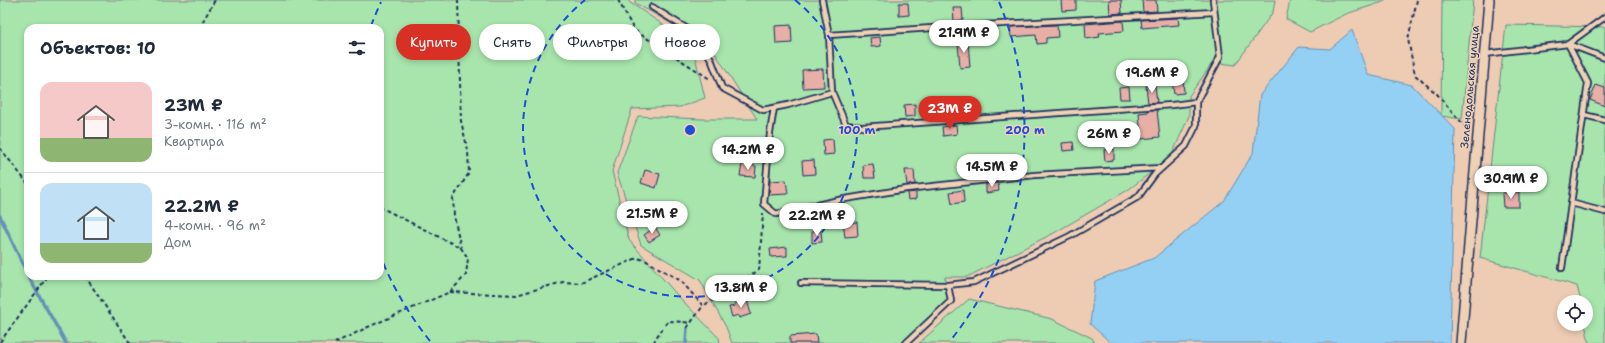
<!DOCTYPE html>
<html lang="ru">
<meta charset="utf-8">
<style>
body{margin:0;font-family:"Shantell Sans",sans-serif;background:#f2f2f3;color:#1f2937;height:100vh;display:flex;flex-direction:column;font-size:15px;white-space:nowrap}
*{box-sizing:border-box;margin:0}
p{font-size:13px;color:#747a83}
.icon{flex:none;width:22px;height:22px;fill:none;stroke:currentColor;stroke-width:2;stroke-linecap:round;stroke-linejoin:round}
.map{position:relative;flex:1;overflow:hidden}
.panel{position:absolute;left:24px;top:24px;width:360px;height:256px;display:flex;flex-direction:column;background:#fff;border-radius:12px;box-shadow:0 2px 6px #0003}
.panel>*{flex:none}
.hud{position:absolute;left:396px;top:24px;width:380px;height:36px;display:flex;gap:8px}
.fabs{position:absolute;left:1557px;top:295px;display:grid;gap:8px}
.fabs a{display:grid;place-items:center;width:36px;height:36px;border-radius:50%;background:#fff;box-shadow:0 2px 6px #0003;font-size:20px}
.price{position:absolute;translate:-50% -34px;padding:0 9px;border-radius:14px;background:#fff;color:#222;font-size:13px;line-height:26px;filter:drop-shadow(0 1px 2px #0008)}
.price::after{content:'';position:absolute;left:50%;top:24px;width:12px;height:9px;margin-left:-6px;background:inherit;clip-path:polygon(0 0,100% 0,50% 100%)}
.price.selected{background:#d93025;color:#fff}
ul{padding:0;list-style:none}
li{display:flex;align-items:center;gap:12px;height:100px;padding:0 16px}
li+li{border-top:1px solid #e0e1e3}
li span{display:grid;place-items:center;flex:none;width:112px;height:80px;border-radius:12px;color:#555}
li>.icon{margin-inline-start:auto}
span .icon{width:48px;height:48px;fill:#fffc;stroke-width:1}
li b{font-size:17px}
h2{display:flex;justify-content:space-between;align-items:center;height:48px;padding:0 16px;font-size:17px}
.chip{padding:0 14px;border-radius:18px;background:#fff;box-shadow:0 2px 6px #0003;font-size:14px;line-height:36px}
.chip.selected{background:#d93025;color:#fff}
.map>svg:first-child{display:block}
.green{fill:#a7e5ac;stroke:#618a85;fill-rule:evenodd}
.water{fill:#93d0f4;stroke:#6390b8}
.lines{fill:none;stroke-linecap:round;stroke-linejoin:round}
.stream{stroke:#6390b8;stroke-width:3.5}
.building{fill:#e8afa7;stroke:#1b2f5e}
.lane-casing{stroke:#1b2f5e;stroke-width:8}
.street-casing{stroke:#1b2f5e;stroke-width:12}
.path{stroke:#1b2f5e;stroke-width:2;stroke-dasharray:4 3;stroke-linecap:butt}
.lane{stroke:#efd2b6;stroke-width:4.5}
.street{stroke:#efd2b6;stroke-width:9}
.path-bridge{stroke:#1b2f5e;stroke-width:2;stroke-dasharray:4 3;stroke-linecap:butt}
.ring{fill:none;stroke:#1d4ed8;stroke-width:2;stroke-dasharray:7 5}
.labels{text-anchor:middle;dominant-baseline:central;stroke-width:3;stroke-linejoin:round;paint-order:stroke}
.street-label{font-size:11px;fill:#1b2f5e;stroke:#efd2b6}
.centre{fill:#1d4ed8;stroke:#efd2b6;stroke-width:2}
.ring-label{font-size:12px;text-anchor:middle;font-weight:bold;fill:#1d4ed8;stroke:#efd2b6;stroke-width:3;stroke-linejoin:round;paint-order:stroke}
</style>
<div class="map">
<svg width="1605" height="343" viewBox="0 0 1605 343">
<rect width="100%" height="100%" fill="#eeccb3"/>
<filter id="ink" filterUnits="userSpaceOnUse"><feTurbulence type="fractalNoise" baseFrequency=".025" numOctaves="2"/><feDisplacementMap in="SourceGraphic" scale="8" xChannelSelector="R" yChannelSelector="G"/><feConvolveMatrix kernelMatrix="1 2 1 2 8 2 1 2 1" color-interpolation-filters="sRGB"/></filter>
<g filter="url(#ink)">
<path class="green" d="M0 0H629V2L692 44 705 98 680 107 632 109 612 171 629 240 678 296 719 338 720 343H0ZM28 28H380V276H28Z
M635 0H1275L1273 12 1235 65 1213 62 1189 96V116L1171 157 1128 190 1054 233 967 277H945L948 300 902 343H732L726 327 700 280 641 245 617 173 638 116 701 119H757L710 45 635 3Z
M1290 0H1385L1383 2 1346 14 1310 32 1286 19Z
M1442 0H1473L1462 119 1441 116Z
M1506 25 1605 27V343H1589L1585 324 1586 302H1581L1577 286 1480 258Z
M969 299 1052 319 1092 338 1095 343H919Z"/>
<path class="water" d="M1352 30 1368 75 1412 85 1455 129 1450 343H1111L1090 324 1095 281 1154 258 1224 201 1253 153 1260 95 1299 47 1330 49Z"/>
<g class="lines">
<path class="stream" d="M0 216 28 275
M28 276 66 343
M686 343 687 328"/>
</g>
<path class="building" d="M1061 0H1076V10L1062 11Z
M1109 0H1121L1122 13 1110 14Z
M1142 0H1156L1157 11 1143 12Z
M899 3H908L909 15 899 16Z
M953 8H962L963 20 954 21Z
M1178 18 1179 25 1142 28 1141 20Z
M1123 21 1124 31 1099 33 1100 37 1086 39 1085 24Z
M791 25 792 43 776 44 775 26Z
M1057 25 1058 37 1046 38V43L1037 44 1036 35 1011 37 1010 27Z
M993 30 994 42 982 43 981 31Z
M880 37 881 46 871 47 870 38Z
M968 41 970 67 960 68 958 42Z
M823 69 824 87 803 88 802 70Z
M1172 79H1183L1184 93 1174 94Z
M1155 85 1157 102 1148 103 1146 86Z
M1596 85 1605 88V106L1590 100Z
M1129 87 1130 99H1120L1119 88Z
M915 104V116L905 117 904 105Z
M1148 110H1157L1160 137 1141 139 1139 113 1148 112Z
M956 125 957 134 943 136 942 127Z
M833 139 834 154 824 155 823 140Z
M1073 142 1074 150 1063 151 1062 143Z
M1114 149V160L1105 161 1104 150Z
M814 160 815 174 803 175 802 161Z
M742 164 756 166 755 177 740 176Z
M873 164 875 178H864L863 165Z
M997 166 998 175 985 177V167Z
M645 170 660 174 656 188 641 183Z
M905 170H914L915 184 907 185Z
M786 180 788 194 769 195 770 181Z
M998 183 999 191 986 193V184Z
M963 190 964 202 952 204 950 192Z
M916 192V199L908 200 907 193Z
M1519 192V207H1503L1502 193Z
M857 222 858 236 845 237 843 223Z
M655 227 660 235 649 242 644 235Z
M812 231H821L822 242 812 243Z
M787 247V256L771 257 770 249Z
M747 300 751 314 739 318 738 315 732 317 729 307 735 306V303Z
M816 334 817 343H790V336Z"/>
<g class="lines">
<defs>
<path id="lane" d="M822 0 829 35 832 92 846 125 862 127 1172 105 1196 102
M652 7 697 35 711 59 722 88 763 110 788 105 832 92
M829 35 932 28 1214 12
M1485 54 1568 44 1605 58
M774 108 770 133 764 204 776 214 839 200 906 189 1035 175 1161 168
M1584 115 1605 120
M1571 203 1605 212
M1562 268 1588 83 1568 44 1605 17
M801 283 948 285 974 282 1070 236 1138 197 1155 174 1186 146 1196 126V102L1220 57 1213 0
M906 343 951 301 948 285"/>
<path id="street" d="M1461 343 1489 0"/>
</defs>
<use href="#lane" class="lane-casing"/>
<use href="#street" class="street-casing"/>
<path class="path" d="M458 0 461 121 468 151 469 173 453 198 454 216 461 248
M618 0 634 30 710 79
M1417 0 1408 39 1415 75 1437 94 1468 130
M199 28 215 0
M0 148 28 184
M85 276 130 343
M450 292 516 295 563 282 581 283 637 258 645 260 681 281 703 306 759 270 763 213
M687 328 703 306
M0 342 48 276
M335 343 368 327 450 292 466 275 468 258 461 248 380 207
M654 343 655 339 668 321 684 322"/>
<use href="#lane" class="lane"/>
<use href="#street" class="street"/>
<path class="path-bridge" d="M684 322 690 323"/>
</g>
</g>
<g class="ring">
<path d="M795 0A167 167 0 1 1 585 0"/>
<path d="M430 341A335 335 0 0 1 381 258M371 26A335 335 0 0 1 381 2M999 2A335 335 0 0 1 950 341"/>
</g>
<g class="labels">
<g class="street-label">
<text transform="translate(1470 87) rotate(-85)">Зеленодольская улица</text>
</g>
</g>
<circle cx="690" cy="130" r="6" class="centre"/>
<g class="ring-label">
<text x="857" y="134">100 m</text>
<text x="1025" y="134">200 m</text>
</g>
</svg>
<div class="fabs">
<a><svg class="icon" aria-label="locate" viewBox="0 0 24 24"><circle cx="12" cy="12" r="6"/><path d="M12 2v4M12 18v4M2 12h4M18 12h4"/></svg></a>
</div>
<b class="price" style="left:964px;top:54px">21.9M ₽</b>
<b class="price" style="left:1152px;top:94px">19.6M ₽</b>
<b class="price selected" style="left:950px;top:130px">23M ₽</b>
<b class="price" style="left:1109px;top:155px">26M ₽</b>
<b class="price" style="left:748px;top:171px">14.2M ₽</b>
<b class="price" style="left:992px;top:188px">14.5M ₽</b>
<b class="price" style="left:1511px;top:200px">30.9M ₽</b>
<b class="price" style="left:652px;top:235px">21.5M ₽</b>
<b class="price" style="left:817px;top:237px">22.2M ₽</b>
<b class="price" style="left:741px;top:309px">13.8M ₽</b>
<div class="hud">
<a class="chip selected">Купить</a>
<a class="chip">Снять</a>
<a class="chip">Фильтры</a>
<a class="chip">Новое</a>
</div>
<section class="panel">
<h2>Объектов: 10<svg class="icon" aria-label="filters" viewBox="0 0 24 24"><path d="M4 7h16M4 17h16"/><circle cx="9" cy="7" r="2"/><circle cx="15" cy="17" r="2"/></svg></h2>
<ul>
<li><span style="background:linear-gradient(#f6c9c9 70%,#8fb573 0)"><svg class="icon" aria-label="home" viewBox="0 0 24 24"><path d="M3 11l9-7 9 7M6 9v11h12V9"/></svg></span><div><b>23M ₽</b><p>3-комн. · 116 m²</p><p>Квартира</p></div></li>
<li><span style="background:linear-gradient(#bfe0f5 75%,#8fb573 0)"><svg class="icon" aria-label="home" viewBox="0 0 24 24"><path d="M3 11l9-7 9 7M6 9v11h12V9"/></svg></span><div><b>22.2M ₽</b><p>4-комн. · 96 m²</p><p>Дом</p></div></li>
</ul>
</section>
</div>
